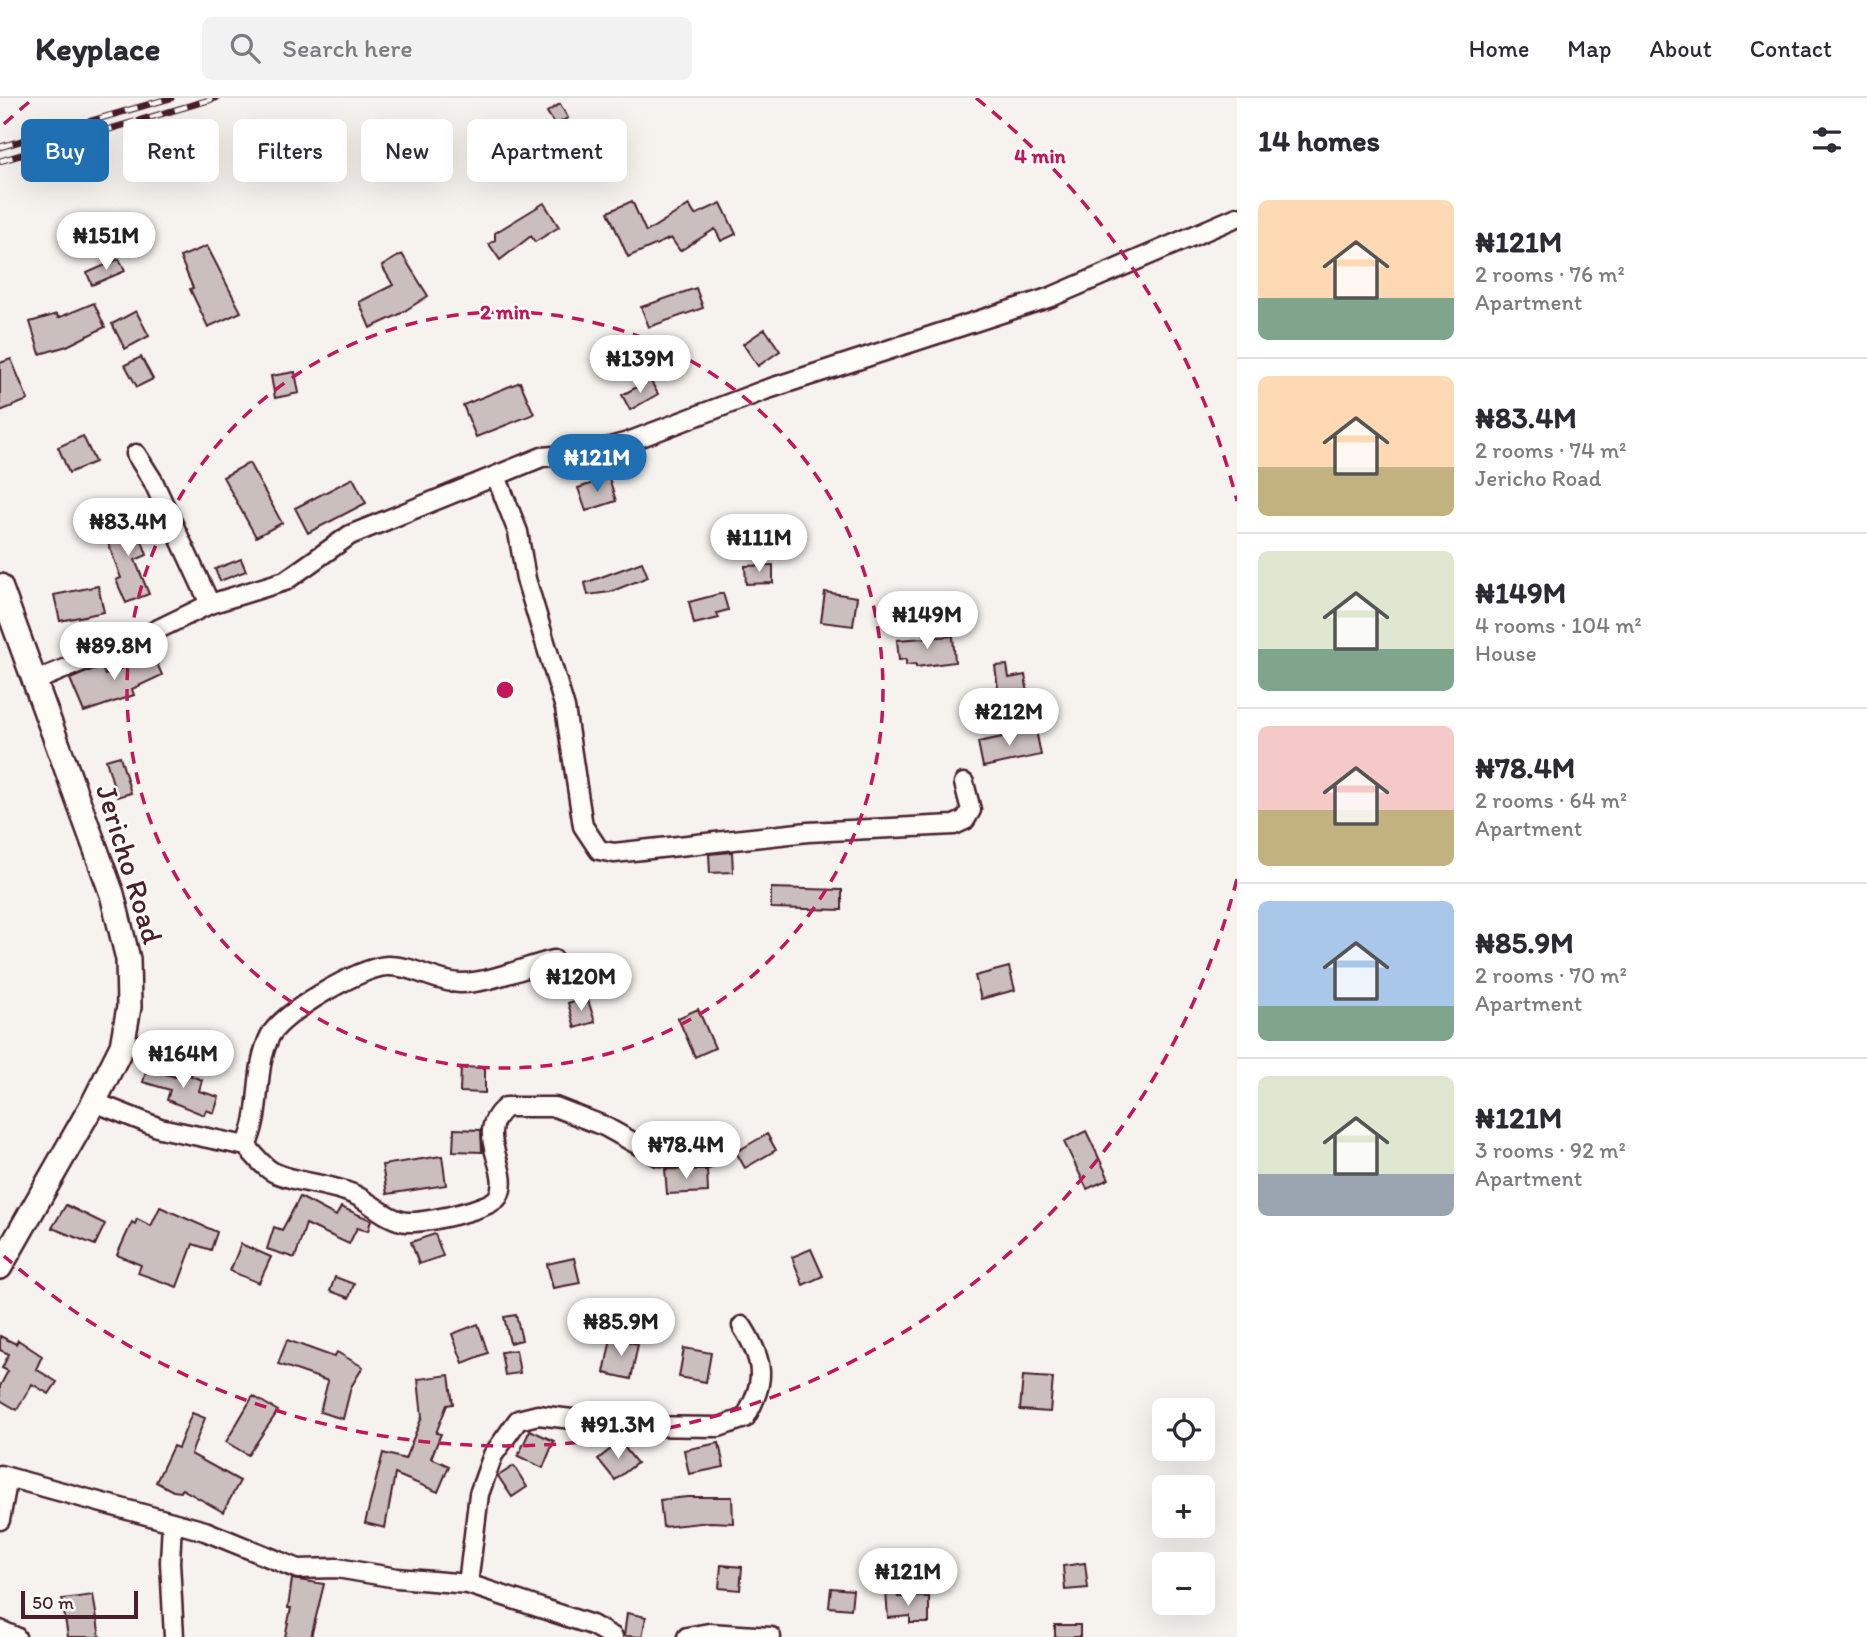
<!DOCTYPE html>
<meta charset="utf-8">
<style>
body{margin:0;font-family:Itim,sans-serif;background:#f2f2f3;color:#2b2b33;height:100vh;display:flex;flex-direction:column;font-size:26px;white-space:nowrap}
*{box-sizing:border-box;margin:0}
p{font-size:23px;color:#7c7c81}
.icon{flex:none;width:38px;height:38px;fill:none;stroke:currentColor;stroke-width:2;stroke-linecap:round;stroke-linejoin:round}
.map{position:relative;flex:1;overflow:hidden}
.drawer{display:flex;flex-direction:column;background:#fff;width:630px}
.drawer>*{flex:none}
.guide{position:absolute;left:21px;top:21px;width:665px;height:63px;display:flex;gap:14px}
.fabs{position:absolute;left:1152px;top:1300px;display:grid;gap:14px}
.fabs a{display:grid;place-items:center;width:63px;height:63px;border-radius:10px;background:#fff;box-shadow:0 7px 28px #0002;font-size:35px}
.scale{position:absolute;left:21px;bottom:18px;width:117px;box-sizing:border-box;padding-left:7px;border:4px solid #4a1f2b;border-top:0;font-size:19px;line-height:24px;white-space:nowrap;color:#4a1f2b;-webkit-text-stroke:5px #fdfcf7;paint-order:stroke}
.price{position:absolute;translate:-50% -60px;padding:0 16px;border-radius:24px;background:#fff;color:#222;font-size:23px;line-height:46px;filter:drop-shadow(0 2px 4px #0008)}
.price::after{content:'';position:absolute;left:50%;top:42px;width:21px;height:16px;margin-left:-10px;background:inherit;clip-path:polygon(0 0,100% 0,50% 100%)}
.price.current{background:#1f6fb2;color:#fff}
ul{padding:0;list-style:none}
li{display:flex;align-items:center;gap:21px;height:175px;padding:0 21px}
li+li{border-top:2px solid #e1e1e2}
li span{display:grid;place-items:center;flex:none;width:196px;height:140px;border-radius:10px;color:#555}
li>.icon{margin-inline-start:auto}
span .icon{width:84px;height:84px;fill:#fffc;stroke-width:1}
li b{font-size:30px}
h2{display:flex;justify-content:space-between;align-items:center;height:84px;padding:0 21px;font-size:30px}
.tag{padding:0 24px;border-radius:10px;background:#fff;box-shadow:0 7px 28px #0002;font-size:24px;line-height:63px}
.tag.current{background:#1f6fb2;color:#fff}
header{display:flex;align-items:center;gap:42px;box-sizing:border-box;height:98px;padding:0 35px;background:#fff;border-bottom:2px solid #e1e1e2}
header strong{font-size:33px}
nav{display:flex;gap:38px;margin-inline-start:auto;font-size:24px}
.search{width:490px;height:63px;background:#f2f2f3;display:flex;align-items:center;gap:18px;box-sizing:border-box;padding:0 24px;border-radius:10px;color:#7c7c81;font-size:26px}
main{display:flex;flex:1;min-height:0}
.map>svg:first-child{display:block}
.building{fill:#cbbfbe;stroke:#4a1f2b;stroke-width:2}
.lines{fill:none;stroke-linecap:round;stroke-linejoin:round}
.minor-casing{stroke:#4a1f2b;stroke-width:23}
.tertiary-casing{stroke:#4a1f2b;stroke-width:28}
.minor{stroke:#fdfcf7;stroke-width:18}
.tertiary{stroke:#fdfcf7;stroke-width:23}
.rail-casing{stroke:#4a1f2b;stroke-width:7}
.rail{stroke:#fdfcf7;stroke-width:4.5;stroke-dasharray:13;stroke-linecap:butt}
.ring{fill:none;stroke:#c2185b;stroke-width:3.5;stroke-dasharray:12 9}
.labels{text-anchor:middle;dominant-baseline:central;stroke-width:5;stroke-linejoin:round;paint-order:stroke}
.street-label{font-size:30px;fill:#4a1f2b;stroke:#fdfcf7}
.centre{fill:#c2185b;stroke:#fdfcf7;stroke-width:3.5}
.ring-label{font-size:21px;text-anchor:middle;font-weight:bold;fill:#c2185b;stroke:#fdfcf7;stroke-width:5;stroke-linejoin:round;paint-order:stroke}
</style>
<header>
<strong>Keyplace</strong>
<div class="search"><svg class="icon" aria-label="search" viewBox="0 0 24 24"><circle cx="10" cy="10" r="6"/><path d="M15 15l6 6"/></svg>Search here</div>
<nav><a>Home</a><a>Map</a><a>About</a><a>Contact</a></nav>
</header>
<main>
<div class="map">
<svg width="1237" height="1539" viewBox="0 0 1237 1539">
<rect width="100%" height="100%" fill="#f6f3ef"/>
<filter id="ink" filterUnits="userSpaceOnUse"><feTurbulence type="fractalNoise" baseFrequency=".0143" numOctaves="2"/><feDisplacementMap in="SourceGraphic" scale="14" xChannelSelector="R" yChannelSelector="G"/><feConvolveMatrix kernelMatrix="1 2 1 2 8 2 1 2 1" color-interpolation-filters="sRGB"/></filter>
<g filter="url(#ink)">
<path class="building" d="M560 6 568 20 555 27 547 14Z
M522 33 529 50 501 60 495 43Z
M632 103 646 134 689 107 695 117 721 105 736 136 721 143 715 131 680 153 671 140 628 159 608 114Z
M544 105 559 129 535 144 531 138 500 162 489 146 495 142V135Z
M207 148 241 214 208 229 190 191 193 190 180 159Z
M402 156 428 198 398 217 370 230 359 204 393 187 382 168Z
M119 161 125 173 92 187 87 175Z
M696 190 703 210 649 229 641 209Z
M94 205 105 229 67 248 40 256 30 224 57 216 58 220Z
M136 213 149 238 125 251 112 226Z
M765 231 780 253 758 268 743 246Z
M141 259 153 281 137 289 125 267Z
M11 261 28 302 0 313V265Z
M295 274 299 295 275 300 271 278Z
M650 282 658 296 630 312 622 297Z
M520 284 534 316 476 339 463 307Z
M83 338 95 364 69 375 58 349Z
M249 365 282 425 256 439 223 379Z
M353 380 366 405 308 435 295 410Z
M609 380 616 403 586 413 578 390Z
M134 420 147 457 135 462 149 496 126 505 116 482 121 480 103 431Z
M241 461 246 473 220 483 215 471Z
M642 464 648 479 610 494 588 497 585 485Z
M773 467V485L746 486 745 468Z
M98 488 104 514 60 523 54 497Z
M825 494 857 499 853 528 821 524Z
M723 495 728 512 717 515 719 520 694 526 689 504Z
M953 538 955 564 916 569V566L906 567V561L899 562 897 542Z
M138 552 143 563 154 558 162 577 132 591 134 597 84 614 70 581 101 568 105 577 128 568 124 558Z
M1007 567 1009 580 1025 577 1031 615 981 620 978 592 998 590 995 568Z
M1036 632 1041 657 983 669 978 644Z
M120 658 131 695 117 699 106 662Z
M732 754 733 774 710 775 709 756Z
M771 790 842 792V812L771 810Z
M1009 869 1015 892 981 901 975 878Z
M587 899 595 924 575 930 568 905Z
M698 911 715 950 695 959 678 920Z
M461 969 485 970V995L460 994Z
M147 970 175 979 178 971 192 975 191 978 202 982 199 993 219 999 214 1015 206 1012 204 1017 167 1002 170 992 143 984Z
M454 1031 481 1032 482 1054 453 1053Z
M1086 1033 1109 1081 1087 1091 1064 1044Z
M767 1036 776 1052 745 1070 736 1054Z
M442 1058 446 1087 387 1096 382 1067Z
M665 1071 707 1072 708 1094 667 1096Z
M300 1099 336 1118 341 1109 371 1122 368 1133 357 1130 349 1146 306 1126 295 1160 267 1151 274 1129 282 1132Z
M66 1107 105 1126 95 1147 52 1130Z
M160 1109 217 1134 211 1152 193 1146 177 1189 138 1175 141 1167 117 1157 132 1124 135 1126 137 1121 151 1128Z
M435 1136 443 1158 419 1166 411 1144Z
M241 1146 271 1159 259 1185 230 1173Z
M811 1151 823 1178 803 1187 792 1159Z
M574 1160 580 1185 553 1190 547 1166Z
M335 1179 354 1186 349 1200 330 1193Z
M516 1217 522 1242 510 1245 504 1219Z
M478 1226 488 1255 463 1265 452 1236Z
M0 1238 16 1246 18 1242 42 1258 36 1271 57 1284 49 1296 32 1286 17 1312 0 1302V1288L8 1273 2 1270 9 1256 0 1252Z
M611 1240 638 1246 631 1281 604 1275Z
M287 1242 334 1259 337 1254 363 1269 351 1289 343 1321 320 1314 328 1283 278 1266Z
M684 1250 711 1255 706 1284 679 1279Z
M516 1252 520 1275 505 1277 501 1254Z
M449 1277 453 1306 447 1307 436 1335 441 1336 431 1360 449 1368 438 1394 395 1376 385 1430 365 1425 383 1355 405 1361 422 1319 418 1281Z
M1023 1278 1053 1280 1050 1314 1020 1312Z
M253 1298 278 1313 248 1357 226 1344Z
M192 1315 205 1320 191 1356 240 1383 223 1414 182 1391 181 1394 173 1393 156 1384 173 1348 178 1350Z
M530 1332 554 1343 543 1370 518 1358Z
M620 1344 637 1365 615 1382 598 1361Z
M719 1345 724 1369 689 1376 684 1352Z
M514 1368 527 1389 512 1399 498 1378Z
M687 1399H732L733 1425 710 1424 663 1429 660 1402Z
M1085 1465 1088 1490 1065 1492 1063 1468Z
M721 1467 742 1469 740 1492 719 1490Z
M292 1481 324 1486 311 1539H285L291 1510H288Z
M831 1490 853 1492 851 1511 829 1509Z
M886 1493H898V1499H929V1525H910V1518L888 1520Z
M93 1497 100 1539H68L62 1501Z
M627 1515 646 1519 642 1539 624 1538Z
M1055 1527H1080V1539H1055Z"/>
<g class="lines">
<defs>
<path id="minor" d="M136 356 153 383 210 506
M496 378 518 434 526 481 565 610 583 728 599 752 614 755 808 734 954 727 965 722 971 712 964 685
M35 583 146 537 210 506 285 483 350 437 542 359 588 355 628 344 765 292 1051 199 1237 119
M94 1004 160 1030 246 1048C263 1014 253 972 270 938 282 915 360 869 387 868 412 867 435 884 460 885 490 885 524 869 554 862
M246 1048C254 1056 263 1069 273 1074 298 1086 330 1085 355 1097 372 1105 387 1122 407 1124 424 1125 489 1112 498 1099 514 1072 471 1036 506 1009H555L604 1028 658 1058 706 1061
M0 1377 205 1433 298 1471 337 1470 397 1480 468 1486 592 1527 613 1539
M0 1422 8 1379
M172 1424 170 1464 174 1539
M468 1486 479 1396 493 1357 518 1322 538 1317 631 1328 719 1329 745 1320C766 1284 765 1264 742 1228
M0 1532 16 1539
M687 1539 709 1535 771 1539"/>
<path id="tertiary" d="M0 488 112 796 128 861 129 909 122 948 94 1004 0 1169"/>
</defs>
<use href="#minor" class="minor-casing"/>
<use href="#tertiary" class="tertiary-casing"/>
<use href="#minor" class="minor"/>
<use href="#tertiary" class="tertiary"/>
<defs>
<path id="rail" d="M0 49 171 0
M0 63 216 0"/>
</defs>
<use href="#rail" class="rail-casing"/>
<use href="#rail" class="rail"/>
</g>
</g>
<g class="ring">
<circle cx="505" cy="592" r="378"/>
<path d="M1237 781A756 756 0 0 1 4 1158M4 26A756 756 0 0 1 34 0M976 0A756 756 0 0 1 1237 403"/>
</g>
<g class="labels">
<g class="street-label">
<text transform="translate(130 766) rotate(73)">Jericho Road</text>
</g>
</g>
<circle cx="505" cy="592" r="10" class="centre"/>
<g class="ring-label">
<text x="1040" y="65">4 min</text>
<text x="505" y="221">2 min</text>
</g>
</svg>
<div class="fabs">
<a><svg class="icon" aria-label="locate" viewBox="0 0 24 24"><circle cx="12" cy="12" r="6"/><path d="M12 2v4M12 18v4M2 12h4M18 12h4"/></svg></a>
<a>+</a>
<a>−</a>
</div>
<div class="scale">50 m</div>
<b class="price" style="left:106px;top:174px">₦151M</b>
<b class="price" style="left:640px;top:297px">₦139M</b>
<b class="price current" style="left:597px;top:396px">₦121M</b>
<b class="price" style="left:128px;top:460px">₦83.4M</b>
<b class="price" style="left:759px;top:476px">₦111M</b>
<b class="price" style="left:927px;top:553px">₦149M</b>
<b class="price" style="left:114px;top:584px">₦89.8M</b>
<b class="price" style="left:1009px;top:650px">₦212M</b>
<b class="price" style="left:581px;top:915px">₦120M</b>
<b class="price" style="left:183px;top:992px">₦164M</b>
<b class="price" style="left:686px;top:1083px">₦78.4M</b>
<b class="price" style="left:621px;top:1260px">₦85.9M</b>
<b class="price" style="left:618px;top:1363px">₦91.3M</b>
<b class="price" style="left:908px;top:1510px">₦121M</b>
<div class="guide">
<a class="tag current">Buy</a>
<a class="tag">Rent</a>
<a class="tag">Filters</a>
<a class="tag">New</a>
<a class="tag">Apartment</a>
</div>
</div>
<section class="drawer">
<h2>14 homes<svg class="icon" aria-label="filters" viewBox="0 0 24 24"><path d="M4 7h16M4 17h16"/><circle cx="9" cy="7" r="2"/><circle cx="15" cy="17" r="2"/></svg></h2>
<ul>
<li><span style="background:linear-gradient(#ffd9b3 70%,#7fa58c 0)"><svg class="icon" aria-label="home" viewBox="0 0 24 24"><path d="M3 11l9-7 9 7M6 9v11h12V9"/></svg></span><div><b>₦121M</b><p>2 rooms · 76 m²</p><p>Apartment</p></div></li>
<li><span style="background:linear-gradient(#ffd9b3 65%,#c2b280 0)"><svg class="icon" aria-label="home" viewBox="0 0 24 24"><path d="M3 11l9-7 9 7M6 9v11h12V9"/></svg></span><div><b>₦83.4M</b><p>2 rooms · 74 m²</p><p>Jericho Road</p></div></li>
<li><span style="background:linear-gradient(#dfe7d0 70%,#7fa58c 0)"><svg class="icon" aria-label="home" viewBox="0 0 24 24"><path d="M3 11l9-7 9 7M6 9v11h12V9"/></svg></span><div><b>₦149M</b><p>4 rooms · 104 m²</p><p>House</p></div></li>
<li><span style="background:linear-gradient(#f6c9c9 60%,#c2b280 0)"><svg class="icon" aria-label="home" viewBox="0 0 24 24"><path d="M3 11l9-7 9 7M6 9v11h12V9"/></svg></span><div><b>₦78.4M</b><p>2 rooms · 64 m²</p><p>Apartment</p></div></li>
<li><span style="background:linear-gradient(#a9c7e8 75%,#7fa58c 0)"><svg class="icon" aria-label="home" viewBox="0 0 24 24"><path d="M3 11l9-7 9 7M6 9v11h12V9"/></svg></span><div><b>₦85.9M</b><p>2 rooms · 70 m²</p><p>Apartment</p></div></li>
<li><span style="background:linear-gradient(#dfe7d0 70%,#9aa5b1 0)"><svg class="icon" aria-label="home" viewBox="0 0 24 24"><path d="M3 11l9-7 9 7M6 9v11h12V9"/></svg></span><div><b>₦121M</b><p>3 rooms · 92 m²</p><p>Apartment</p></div></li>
</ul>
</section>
</main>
